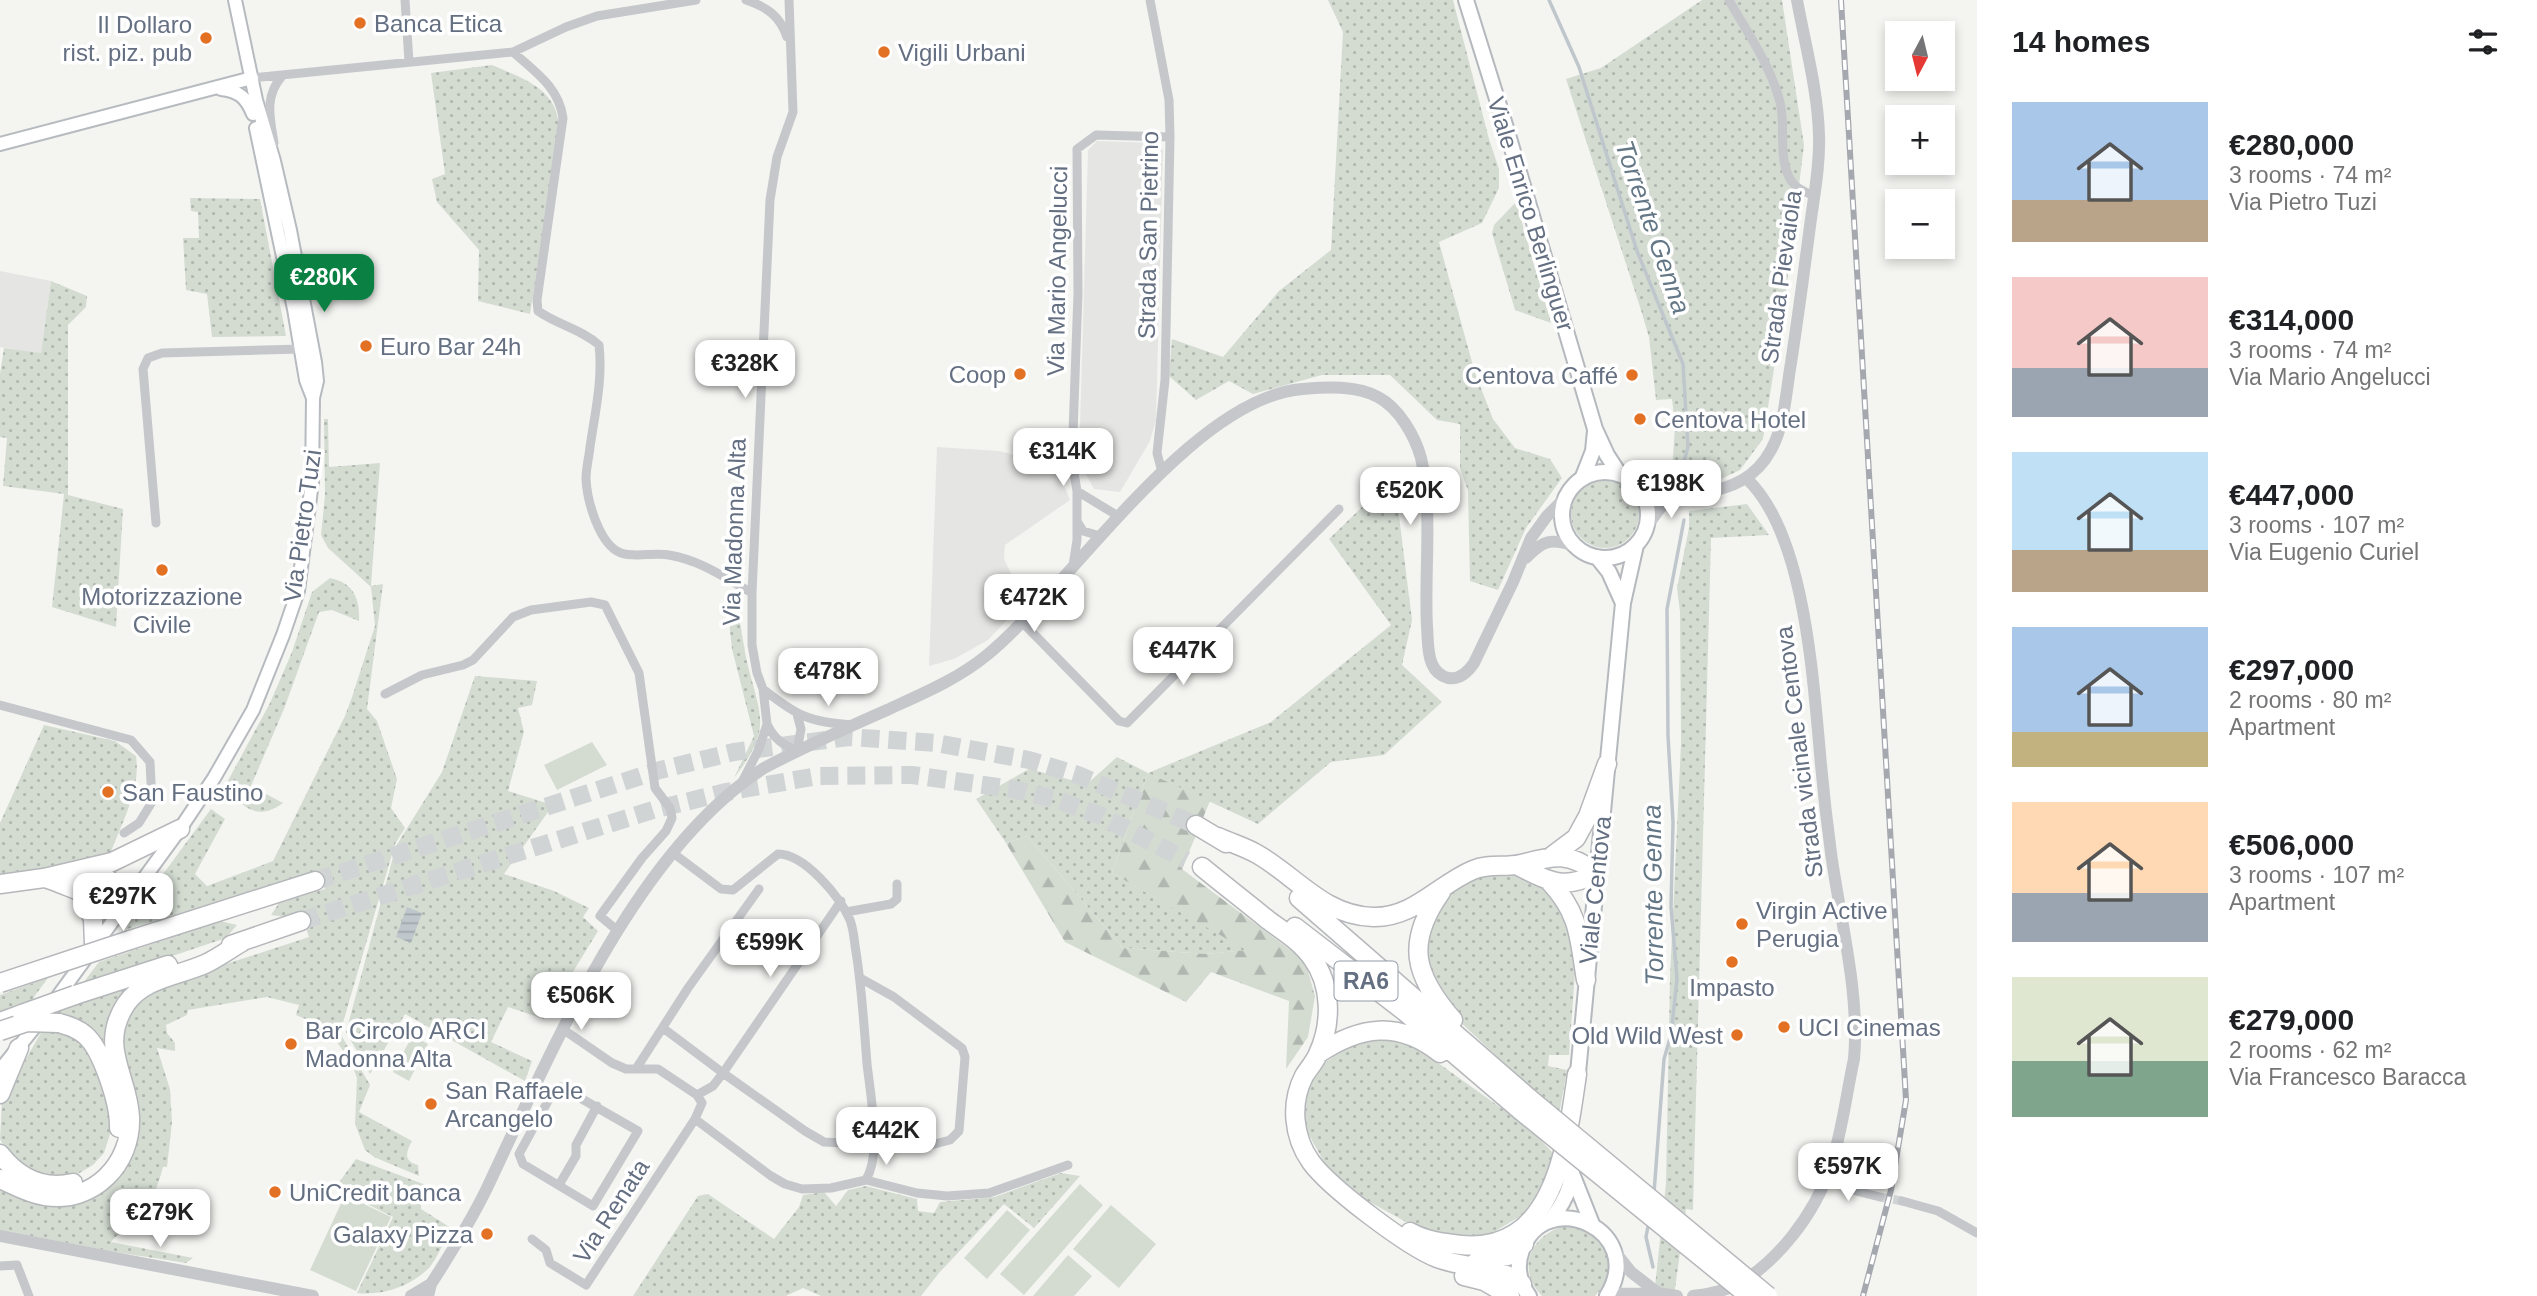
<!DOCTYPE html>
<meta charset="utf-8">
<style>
body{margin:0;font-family:Arial,sans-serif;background:#f6f6f6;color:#202124;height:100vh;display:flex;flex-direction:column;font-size:26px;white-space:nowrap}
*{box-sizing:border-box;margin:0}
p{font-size:23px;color:#757577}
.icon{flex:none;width:38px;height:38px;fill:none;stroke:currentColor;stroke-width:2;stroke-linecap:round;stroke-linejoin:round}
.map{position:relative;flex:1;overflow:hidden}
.details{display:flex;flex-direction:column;background:#fff;width:560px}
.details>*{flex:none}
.needle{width:46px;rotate:187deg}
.tools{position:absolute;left:1885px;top:21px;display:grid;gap:14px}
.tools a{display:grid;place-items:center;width:70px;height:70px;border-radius:0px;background:#fff;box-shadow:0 4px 10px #0003;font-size:35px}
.price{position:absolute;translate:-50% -60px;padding:0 16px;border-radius:14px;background:#fff;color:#222;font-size:23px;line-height:46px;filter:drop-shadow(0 2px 4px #0008)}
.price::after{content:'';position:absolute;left:50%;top:42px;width:21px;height:16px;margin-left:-10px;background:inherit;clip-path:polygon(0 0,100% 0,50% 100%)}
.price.on{background:#0b8043;color:#fff}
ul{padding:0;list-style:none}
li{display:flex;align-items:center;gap:21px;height:175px;padding:0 35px}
li span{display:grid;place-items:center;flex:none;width:196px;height:140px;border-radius:0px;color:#555}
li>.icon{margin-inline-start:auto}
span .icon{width:84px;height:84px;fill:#fffc;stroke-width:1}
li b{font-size:30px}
h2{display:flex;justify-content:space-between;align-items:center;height:84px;padding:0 35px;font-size:30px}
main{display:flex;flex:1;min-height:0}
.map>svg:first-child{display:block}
.built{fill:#e5e5e4}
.green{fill:url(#green-dots)}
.forest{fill:url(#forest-firs)}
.pitch{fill:#d4dcd2}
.water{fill:url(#water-rules)}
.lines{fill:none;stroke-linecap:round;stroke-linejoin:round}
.stream{stroke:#bfc7cd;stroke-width:3.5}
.minor-tunnel{stroke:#d0d4d5;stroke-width:9;stroke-dasharray:9 4.5;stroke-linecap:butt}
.motorway-tunnel{stroke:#d0d4d5;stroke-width:18;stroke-dasharray:18 9;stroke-linecap:butt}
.secondary-casing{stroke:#b7babf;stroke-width:16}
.primary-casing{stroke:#b5b8bd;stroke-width:18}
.motorway-casing{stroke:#b5b7bb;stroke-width:21}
.minor{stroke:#c5c7cb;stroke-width:9}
.tertiary{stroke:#c5c7cb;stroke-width:12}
.secondary{stroke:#fff;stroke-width:12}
.primary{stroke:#fff;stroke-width:14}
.motorway{stroke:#fff;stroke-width:18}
.rail-casing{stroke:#a5a8af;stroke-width:6}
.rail{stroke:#fff;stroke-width:3.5;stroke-dasharray:10;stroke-linecap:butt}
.motorway-bridge-casing{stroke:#b5b7bb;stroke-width:21;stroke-linecap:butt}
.motorway-bridge{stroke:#fff;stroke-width:18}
.poi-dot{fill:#e37123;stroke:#fff;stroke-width:2.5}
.labels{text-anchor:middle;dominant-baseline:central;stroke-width:7;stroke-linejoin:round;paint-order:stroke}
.shield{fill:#fff;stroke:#929aa8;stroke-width:2}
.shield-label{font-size:23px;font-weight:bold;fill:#646f82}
.poi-label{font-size:24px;fill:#646f82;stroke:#fff;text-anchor:start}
.street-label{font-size:24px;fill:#646f82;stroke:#fff}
.water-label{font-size:26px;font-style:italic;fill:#647786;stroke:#fff}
</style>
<main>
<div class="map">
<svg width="1977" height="1296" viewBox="0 0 1977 1296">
<defs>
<pattern id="green-dots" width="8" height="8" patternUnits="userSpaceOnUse" patternTransform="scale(1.75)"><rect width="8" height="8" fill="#d4dcd2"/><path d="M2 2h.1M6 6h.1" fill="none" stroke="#b0b7b0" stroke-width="1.8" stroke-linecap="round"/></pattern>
<pattern id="forest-firs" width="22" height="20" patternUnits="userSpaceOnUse" patternTransform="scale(1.75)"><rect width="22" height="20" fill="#d4dcd2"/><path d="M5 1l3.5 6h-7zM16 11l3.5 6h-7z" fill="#b0b7b0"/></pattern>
<pattern id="water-rules" width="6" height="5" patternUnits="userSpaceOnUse" patternTransform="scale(1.75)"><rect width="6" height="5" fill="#bfc7cd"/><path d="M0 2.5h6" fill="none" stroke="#9fa6ac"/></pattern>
</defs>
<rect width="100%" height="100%" fill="#f4f5f1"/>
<path class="built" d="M1097 141 1158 143 1163 150 1156 420 1150 441 1120 492 1094 489 1079 461 1088 150Z
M0 271 51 281 41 354 0 347Z
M937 447 999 451 1023 457 1060 476 1070 500 1005 545 1004 559 1025 601 988 640 954 659 929 666Z"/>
<path class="green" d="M1328 0H1453L1489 139 1499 169V188L1482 223 1439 242 1475 373 1493 419 1515 448 1550 459 1562 478 1526 528 1498 590 1470 581 1468 491 1460 468V424L1437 420 1390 375H1322L1253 394 1229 381 1196 400 1169 376 1172 339 1223 357 1279 291 1331 250 1343 32Z
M1702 0H1782L1804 145 1785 299 1763 439 1740 470 1706 486 1670 493 1651 487 1635 473 1672 472 1675 426 1672 399 1656 400 1649 337 1641 310 1566 79 1601 68Z
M492 65C524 79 559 89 559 130L530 314 478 301 479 250 437 202 432 179 445 174 431 73Z
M190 198 260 199 286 336 212 337 207 294 186 290 183 238H199L198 212 191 211Z
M1516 202 1551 323 1515 310 1492 233 1494 225Z
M51 281 87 296 86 307 68 325V495L123 509 116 627 52 607 64 494 3 486 7 438 0 437V374L4 348 41 353Z
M324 419H328L329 467 380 463 371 586 383 584 367 709 377 721 397 779 391 808 405 828 395 844 340 1033 370 1085 359 1112 412 1141C406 1152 403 1161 418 1165L419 1176 374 1157 365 1150 355 1124 357 1078 351 1062 327 1028 296 1015 299 1005 267 997 188 1010 187 1015 166 1025 167 1033 175 1043V1051L157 1048 170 1089 172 1122 167 1167H163C157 1189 150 1209 132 1225 125 1231 116 1235 111 1242L193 1258 186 1263 109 1251 0 1230V1184L58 1203H76L90 1199 104 1190 125 1168 133 1150 121 1035 132 1005 153 988 309 937 300 911 286 917 271 915 279 903 325 889 320 873 121 931 211 809 225 819 195 874 207 886 273 861 345 716 352 697 375 626 371 587 328 548 321 535 325 495Z
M1394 476 1412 620 1402 665 1442 702 1384 755 1331 762 1258 824 1148 773 1112 873 1248 950 1206 954 1123 948 1027 836 1006 843 976 799 1029 769 1087 784 1117 757 1148 773 1271 722 1391 625 1329 539Z
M1571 514a34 34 0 1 1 68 0a34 34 0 1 1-68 0Z
M1747 504 1769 535 1711 538 1693 1210 1686 1209 1674 1296H1654L1666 1183 1670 977 1681 743 1680 612 1677 588 1689 528V511Z
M330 578C354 583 360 599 359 621L332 610 319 612 284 709 251 786 283 803C256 822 245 807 224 788L270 703 292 652 312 592Z
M736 607C742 626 743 646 748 666 762 720 771 730 734 778L754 736 732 649 728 611Z
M475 676 537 681 532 705 518 708 524 732 508 791 553 805 504 874 554 891 589 908 583 917 598 931 544 1019 508 1007 491 1042 532 1061 525 1081 405 1014 370 1074 346 1032 396 846 442 772Z
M44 725 115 741 136 756C141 789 122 822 111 852L39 870 0 875V823Z
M1490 873 1525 875 1550 893 1568 915 1576 959 1569 1055H1549L1548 1066 1567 1070 1559 1115 1455 1017 1429 978 1424 946 1431 913 1456 886Z
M220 921 237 925 226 938 80 987 99 962Z
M48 978 28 1005 0 1014V995Z
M127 987 129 990C117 1006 107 1024 108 1045 109 1068 123 1090 126 1113 130 1159 92 1198 45 1192 30 1190 14 1180 0 1174V1163C9 1172 18 1180 30 1184 71 1199 117 1176 122 1131 124 1113 117 1095 112 1078 107 1062 103 1043 89 1031 79 1022 66 1021 56 1015L58 1011Z
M49 1029 76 1038 92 1053 109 1106 111 1131 104 1153 93 1165 71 1178 42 1177 10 1157 0 1139 2 1100 42 1031Z
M1385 1037 1413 1045 1529 1128 1553 1153 1543 1191 1524 1214 1487 1236 1444 1238 1415 1227 1368 1201 1327 1167 1305 1128V1088L1324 1064 1348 1045Z
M356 1159 426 1185 421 1193V1209L451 1228C444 1241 438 1257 429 1268 411 1286 383 1296 357 1293L393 1217 335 1188Z
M1061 1173 1080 1176 1034 1228 1004 1204 939 1273 921 1296H821L803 1288 786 1296H633L698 1196 708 1194 774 1239 799 1207 803 1195 824 1192 836 1206 848 1190 866 1186 917 1199 918 1211 934 1213 940 1202 994 1197Z
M1564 1226C1603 1228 1625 1266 1595 1296H1542C1516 1269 1530 1236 1564 1226Z"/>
<path class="forest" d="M1148 773 1210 801 1182 869 1305 961 1315 996 1308 1037 1286 1069 1289 1001 1211 972 1186 1002 1065 942 1006 843 1027 836 1123 948 1206 954 1246 950 1112 873Z"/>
<path class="pitch" d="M592 742 607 765 557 790 544 765Z
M412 1036 428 1044 409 1081 393 1072Z
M1080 1184 1103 1205 1024 1295 1000 1274Z
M345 1195 391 1217 356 1291 310 1270Z
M1111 1205 1156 1244 1119 1288 1073 1249Z
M1007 1210 1030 1230 987 1279 964 1258Z
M1068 1255 1092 1276 1074 1296H1033Z"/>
<path class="water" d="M407 907 422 913 411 943 396 937Z"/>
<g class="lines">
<path class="stream" d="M1549 0 1579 67 1637 251 1683 364 1688 447 1681 472
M1654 1193 1664 1059 1671 1035 1677 979 1671 907 1673 822 1668 736 1667 609 1684 520
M1649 1221 1646 1237 1653 1267"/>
<path class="minor-tunnel" d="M1880 1197 1902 1201"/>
<path class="motorway-tunnel" d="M315 881 660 770 734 752 849 737 936 743 1029 760 1078 775 1196 825
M301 921 653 810 726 792 818 776 912 775 1012 789 1058 800 1101 816 1186 860"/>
<defs>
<path id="secondary" d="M221 89C239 91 246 97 253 114
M256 128 294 309 306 380 313 398
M0 144 252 78
M53 1003 180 829 214 778 253 710 283 635 298 591 312 482 313 398 317 381 315 362 290 230 274 161 256 100 235 0
M0 1070 42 1018"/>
<path id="primary" d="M1466 0 1506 128 1595 429 1607 455 1620 475
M1562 515a43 43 0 1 1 86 0a43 43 0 1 1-86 0Z
M1582 479 1593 451 1595 431
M1597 557 1609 572 1622 601
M1577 1083 1623 603 1636 545
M1573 1176 1592 1224
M1550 1221C1571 1194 1572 1182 1574 1148
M1529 1296C1519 1282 1516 1266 1522 1250 1545 1185 1648 1230 1607 1296"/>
<path id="motorway" d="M1196 825 1226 843
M1218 837C1231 843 1245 847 1257 854 1296 876 1324 916 1373 917 1414 918 1439 884 1473 870 1489 863 1505 868 1521 864 1553 856 1569 851 1596 873 1563 892 1547 880 1516 865
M1552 856 1576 838 1588 816 1607 764
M1202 867C1224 885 1246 902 1268 920 1283 931 1301 942 1312 958 1332 985 1332 1024 1318 1054 1315 1062 1308 1069 1304 1076 1290 1103 1293 1137 1311 1162 1330 1188 1407 1246 1437 1258 1466 1269 1497 1265 1522 1284
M82 871 108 879 125 902
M48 879C74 888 97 901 125 902
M1550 882C1580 914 1579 938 1586 980
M0 884 44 878 112 862 180 829
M1441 892C1405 943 1414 975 1453 1020
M82 893 93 919 94 945
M1299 898 1530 1099
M1295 927 1404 1011 1520 1110
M130 940 315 881
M231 945 301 921
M75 995 168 965
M0 1022 22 1014
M59 1023C69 1026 77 1028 85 1035 102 1049 120 1105 119 1128
M1318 1054C1360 1026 1398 1020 1440 1053
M0 1094 19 1048
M0 1154C18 1177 43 1190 73 1183
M0 1179C14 1185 29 1194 45 1196 93 1204 132 1164 130 1117 128 1075 98 1047 126 1004 144 978 178 976 205 964 218 958 230 949 242 942
M1410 1232C1426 1241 1443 1243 1461 1245 1556 1254 1567 1142 1577 1074
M1476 1262 1508 1256 1524 1244
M1464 1276 1484 1281 1510 1296"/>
</defs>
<use href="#secondary" class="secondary-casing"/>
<use href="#primary" class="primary-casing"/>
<use href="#motorway" class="motorway-casing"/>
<path class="minor" d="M405 0 409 62
M746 0C767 7 780 16 787 37
M1150 0 1169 100 1170 137 1165 380 1157 453 1162 472
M1729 0C1748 34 1770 64 1780 102 1786 126 1778 155 1789 177 1794 188 1804 191 1814 196
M513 52C534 71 559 87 563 118L537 300 538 311C558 325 581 329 599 345 603 379 595 413 590 447 589 457 586 468 586 479 587 500 599 545 621 553 635 558 655 552 669 555 700 560 725 578 752 593
M252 78 513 52 566 27 597 16 696 0
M274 143C270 117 264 97 282 76
M1077 491 1072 461 1078 293 1077 149 1096 135 1170 137
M156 523 143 369 148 358 162 353 301 349
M1078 523 1083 531 1100 536
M1073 566 1077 540V491L1118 516
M1022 622 1119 721 1127 723 1339 509
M763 689C797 716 809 722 852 725
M385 694 422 675 463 665 473 660 513 617 531 610 591 602 605 605 639 673 655 788 670 808 672 818 666 831 642 858 600 916 618 931
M0 705 131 740 150 762 152 802 139 823 124 833
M767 724C774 739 782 744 797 751L801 729 797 714
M742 782 759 749 767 724 763 689 757 673 752 645V593L770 200 777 157 793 112 789 0
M673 853 721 889 733 890 778 854C805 854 840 897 850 920 854 930 854 941 856 952 862 989 864 1026 867 1064 870 1090 875 1117 874 1144 874 1156 872 1169 866 1180
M846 912 891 904 897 899V884
M663 1028 723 1073 841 901
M564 1030 612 1063 626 1069H658L697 1095 713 1086 723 1073 805 1131 824 1142 923 1147 950 1140 959 1131 965 1057 962 1048 894 997 860 978
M636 1069 688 988 759 889
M561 1087 638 1131 593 1206 523 1164 519 1154 555 1088Z
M695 1119 771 1176 785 1184 802 1189 831 1188 866 1180 917 1193 947 1196 989 1193 1068 1165
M1827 1177 1856 1191 1880 1197
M559 1185 576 1156V1145L597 1106
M1902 1201 1938 1211 1977 1233
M532 1239 546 1250 550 1263 586 1285 695 1119 702 1103 697 1095
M0 1266 17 1265 29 1296"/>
<path class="tertiary" d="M1640 490C1660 500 1681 496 1702 493 1732 488 1756 478 1771 450 1785 425 1786 391 1791 363 1798 317 1804 272 1810 226 1814 196 1820 166 1819 136 1818 91 1805 44 1797 0
M1647 526 1661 507 1676 497
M1526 558C1543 540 1551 538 1575 546
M0 1236 313 1296
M1615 1252 1631 1272 1658 1293
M1608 1294 1658 1293 1677 1296
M411 1296 431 1284
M428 1296 431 1284C451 1253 471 1221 487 1188 551 1053 635 850 764 768 804 747 846 728 887 710 922 694 958 679 987 655 1071 586 1192 397 1303 389 1327 387 1356 385 1378 397 1399 408 1415 436 1421 458 1433 507 1424 575 1427 626 1428 638 1427 653 1432 664 1435 671 1441 676 1448 678 1460 680 1468 672 1474 663L1513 582 1531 538 1547 516 1566 497
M1693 1296C1706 1294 1722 1292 1734 1286 1777 1264 1815 1213 1830 1168 1842 1134 1846 1095 1854 1059 1860 993 1840 919 1831 853 1826 816 1822 779 1819 742 1812 668 1803 532 1747 479"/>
<use href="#secondary" class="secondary"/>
<use href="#primary" class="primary"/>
<use href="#motorway" class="motorway"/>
<defs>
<path id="rail" d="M1841 0 1906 1100 1891 1190 1863 1296"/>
</defs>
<use href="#rail" class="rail-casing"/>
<use href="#rail" class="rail"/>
<defs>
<path id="motorway-bridge" d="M0 983 130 940
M22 1014 75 995
M0 1031 27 1022 59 1023
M1530 1099 1768 1296
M1520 1110 1749 1296"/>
</defs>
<use href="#motorway-bridge" class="motorway-bridge-casing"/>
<use href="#motorway-bridge" class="motorway-bridge"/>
</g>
<g class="poi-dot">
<circle cx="360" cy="23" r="7"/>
<circle cx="206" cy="38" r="7"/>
<circle cx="884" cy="52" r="7"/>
<circle cx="366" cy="346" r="7"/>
<circle cx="1020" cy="374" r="7"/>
<circle cx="1632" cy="375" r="7"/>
<circle cx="1640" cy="419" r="7"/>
<circle cx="162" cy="570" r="7"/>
<circle cx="108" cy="792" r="7"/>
<circle cx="1742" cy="924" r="7"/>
<circle cx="1732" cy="962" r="7"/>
<circle cx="1784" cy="1027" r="7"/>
<circle cx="1737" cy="1035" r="7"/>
<circle cx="291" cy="1044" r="7"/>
<circle cx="431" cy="1104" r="7"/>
<circle cx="275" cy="1192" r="7"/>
<circle cx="487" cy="1234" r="7"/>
</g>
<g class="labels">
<rect class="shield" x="1334.5" y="961.5" width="63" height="39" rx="5"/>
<g class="shield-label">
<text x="1366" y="981">RA6</text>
</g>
<g class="poi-label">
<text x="374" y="23">Banca Etica</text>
<text x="192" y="24" text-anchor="end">Il Dollaro<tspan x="192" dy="28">rist. piz. pub</tspan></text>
<text x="898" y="52">Vigili Urbani</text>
<text x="380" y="346">Euro Bar 24h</text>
<text x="1006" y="374" text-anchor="end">Coop</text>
<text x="1618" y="375" text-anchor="end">Centova Caffé</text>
<text x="1654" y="419">Centova Hotel</text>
<text x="162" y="596" text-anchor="middle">Motorizzazione<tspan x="162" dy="28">Civile</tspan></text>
<text x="122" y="792">San Faustino</text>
<text x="1756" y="910">Virgin Active<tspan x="1756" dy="28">Perugia</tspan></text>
<text x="1732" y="987" text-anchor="middle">Impasto</text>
<text x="1798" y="1027">UCI Cinemas</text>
<text x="305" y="1030">Bar Circolo ARCI<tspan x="305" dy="28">Madonna Alta</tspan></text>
<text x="1723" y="1035" text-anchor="end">Old Wild West</text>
<text x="445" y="1090">San Raffaele<tspan x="445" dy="28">Arcangelo</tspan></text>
<text x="289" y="1192">UniCredit banca</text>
<text x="473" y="1234" text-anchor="end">Galaxy Pizza</text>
</g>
<g class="street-label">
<text transform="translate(1531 214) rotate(73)">Viale Enrico Berlinguer</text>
<text transform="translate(1148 235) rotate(-89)">Strada San Pietrino</text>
<text transform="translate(1057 271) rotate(-89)">Via Mario Angelucci</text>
<text transform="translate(1781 277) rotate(-82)">Strada Pievaiola</text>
<text transform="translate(302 526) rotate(-82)">Via Pietro Tuzi</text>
<text transform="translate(734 532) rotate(-88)">Via Madonna Alta</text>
<text transform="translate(1799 752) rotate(-97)">Strada vicinale Centova</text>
<text transform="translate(1595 890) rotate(-84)">Viale Centova</text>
<text transform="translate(611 1211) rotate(-57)">Via Renata</text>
</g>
<g class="water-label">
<text transform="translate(1653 227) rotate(71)">Torrente Genna</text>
<text transform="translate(1653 895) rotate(-91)">Torrente Genna</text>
</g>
</g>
</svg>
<div class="tools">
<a><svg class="needle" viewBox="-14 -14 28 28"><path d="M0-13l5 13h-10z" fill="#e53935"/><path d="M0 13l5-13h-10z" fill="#757577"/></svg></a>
<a>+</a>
<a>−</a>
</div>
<b class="price on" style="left:324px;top:314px">€280K</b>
<b class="price" style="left:745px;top:400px">€328K</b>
<b class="price" style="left:1063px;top:488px">€314K</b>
<b class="price" style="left:1671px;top:520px">€198K</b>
<b class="price" style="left:1410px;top:527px">€520K</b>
<b class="price" style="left:1034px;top:634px">€472K</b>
<b class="price" style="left:1183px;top:687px">€447K</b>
<b class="price" style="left:828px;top:708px">€478K</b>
<b class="price" style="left:123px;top:933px">€297K</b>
<b class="price" style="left:770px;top:979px">€599K</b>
<b class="price" style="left:581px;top:1032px">€506K</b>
<b class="price" style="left:886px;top:1167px">€442K</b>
<b class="price" style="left:1848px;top:1203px">€597K</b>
<b class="price" style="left:160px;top:1249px">€279K</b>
</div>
<section class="details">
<h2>14 homes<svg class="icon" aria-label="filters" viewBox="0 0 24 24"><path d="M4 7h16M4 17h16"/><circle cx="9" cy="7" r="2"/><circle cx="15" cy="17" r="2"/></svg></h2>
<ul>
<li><span style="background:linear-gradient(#a9c7e8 70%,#b9a48a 0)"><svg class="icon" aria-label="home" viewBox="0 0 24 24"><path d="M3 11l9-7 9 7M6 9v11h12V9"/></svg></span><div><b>€280,000</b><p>3 rooms · 74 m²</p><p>Via Pietro Tuzi</p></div></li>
<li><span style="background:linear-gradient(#f6c9c9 65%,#9aa5b1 0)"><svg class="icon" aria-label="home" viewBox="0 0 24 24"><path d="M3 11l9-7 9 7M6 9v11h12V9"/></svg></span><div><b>€314,000</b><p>3 rooms · 74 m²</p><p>Via Mario Angelucci</p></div></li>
<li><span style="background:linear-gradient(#bfe0f5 70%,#b9a48a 0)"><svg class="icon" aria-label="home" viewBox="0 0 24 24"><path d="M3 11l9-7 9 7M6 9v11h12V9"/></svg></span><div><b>€447,000</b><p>3 rooms · 107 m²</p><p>Via Eugenio Curiel</p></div></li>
<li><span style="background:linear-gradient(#a9c7e8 75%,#c2b280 0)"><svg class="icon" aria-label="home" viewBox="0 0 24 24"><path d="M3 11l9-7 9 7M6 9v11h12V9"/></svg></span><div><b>€297,000</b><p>2 rooms · 80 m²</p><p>Apartment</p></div></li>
<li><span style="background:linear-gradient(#ffd9b3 65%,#9aa5b1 0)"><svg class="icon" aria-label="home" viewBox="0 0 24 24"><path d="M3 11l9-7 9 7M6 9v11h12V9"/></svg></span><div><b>€506,000</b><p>3 rooms · 107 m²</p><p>Apartment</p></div></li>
<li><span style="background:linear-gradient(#dfe7d0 60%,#7fa58c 0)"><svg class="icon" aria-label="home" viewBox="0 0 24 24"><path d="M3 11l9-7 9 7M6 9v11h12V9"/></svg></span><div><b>€279,000</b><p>2 rooms · 62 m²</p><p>Via Francesco Baracca</p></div></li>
</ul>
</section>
</main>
